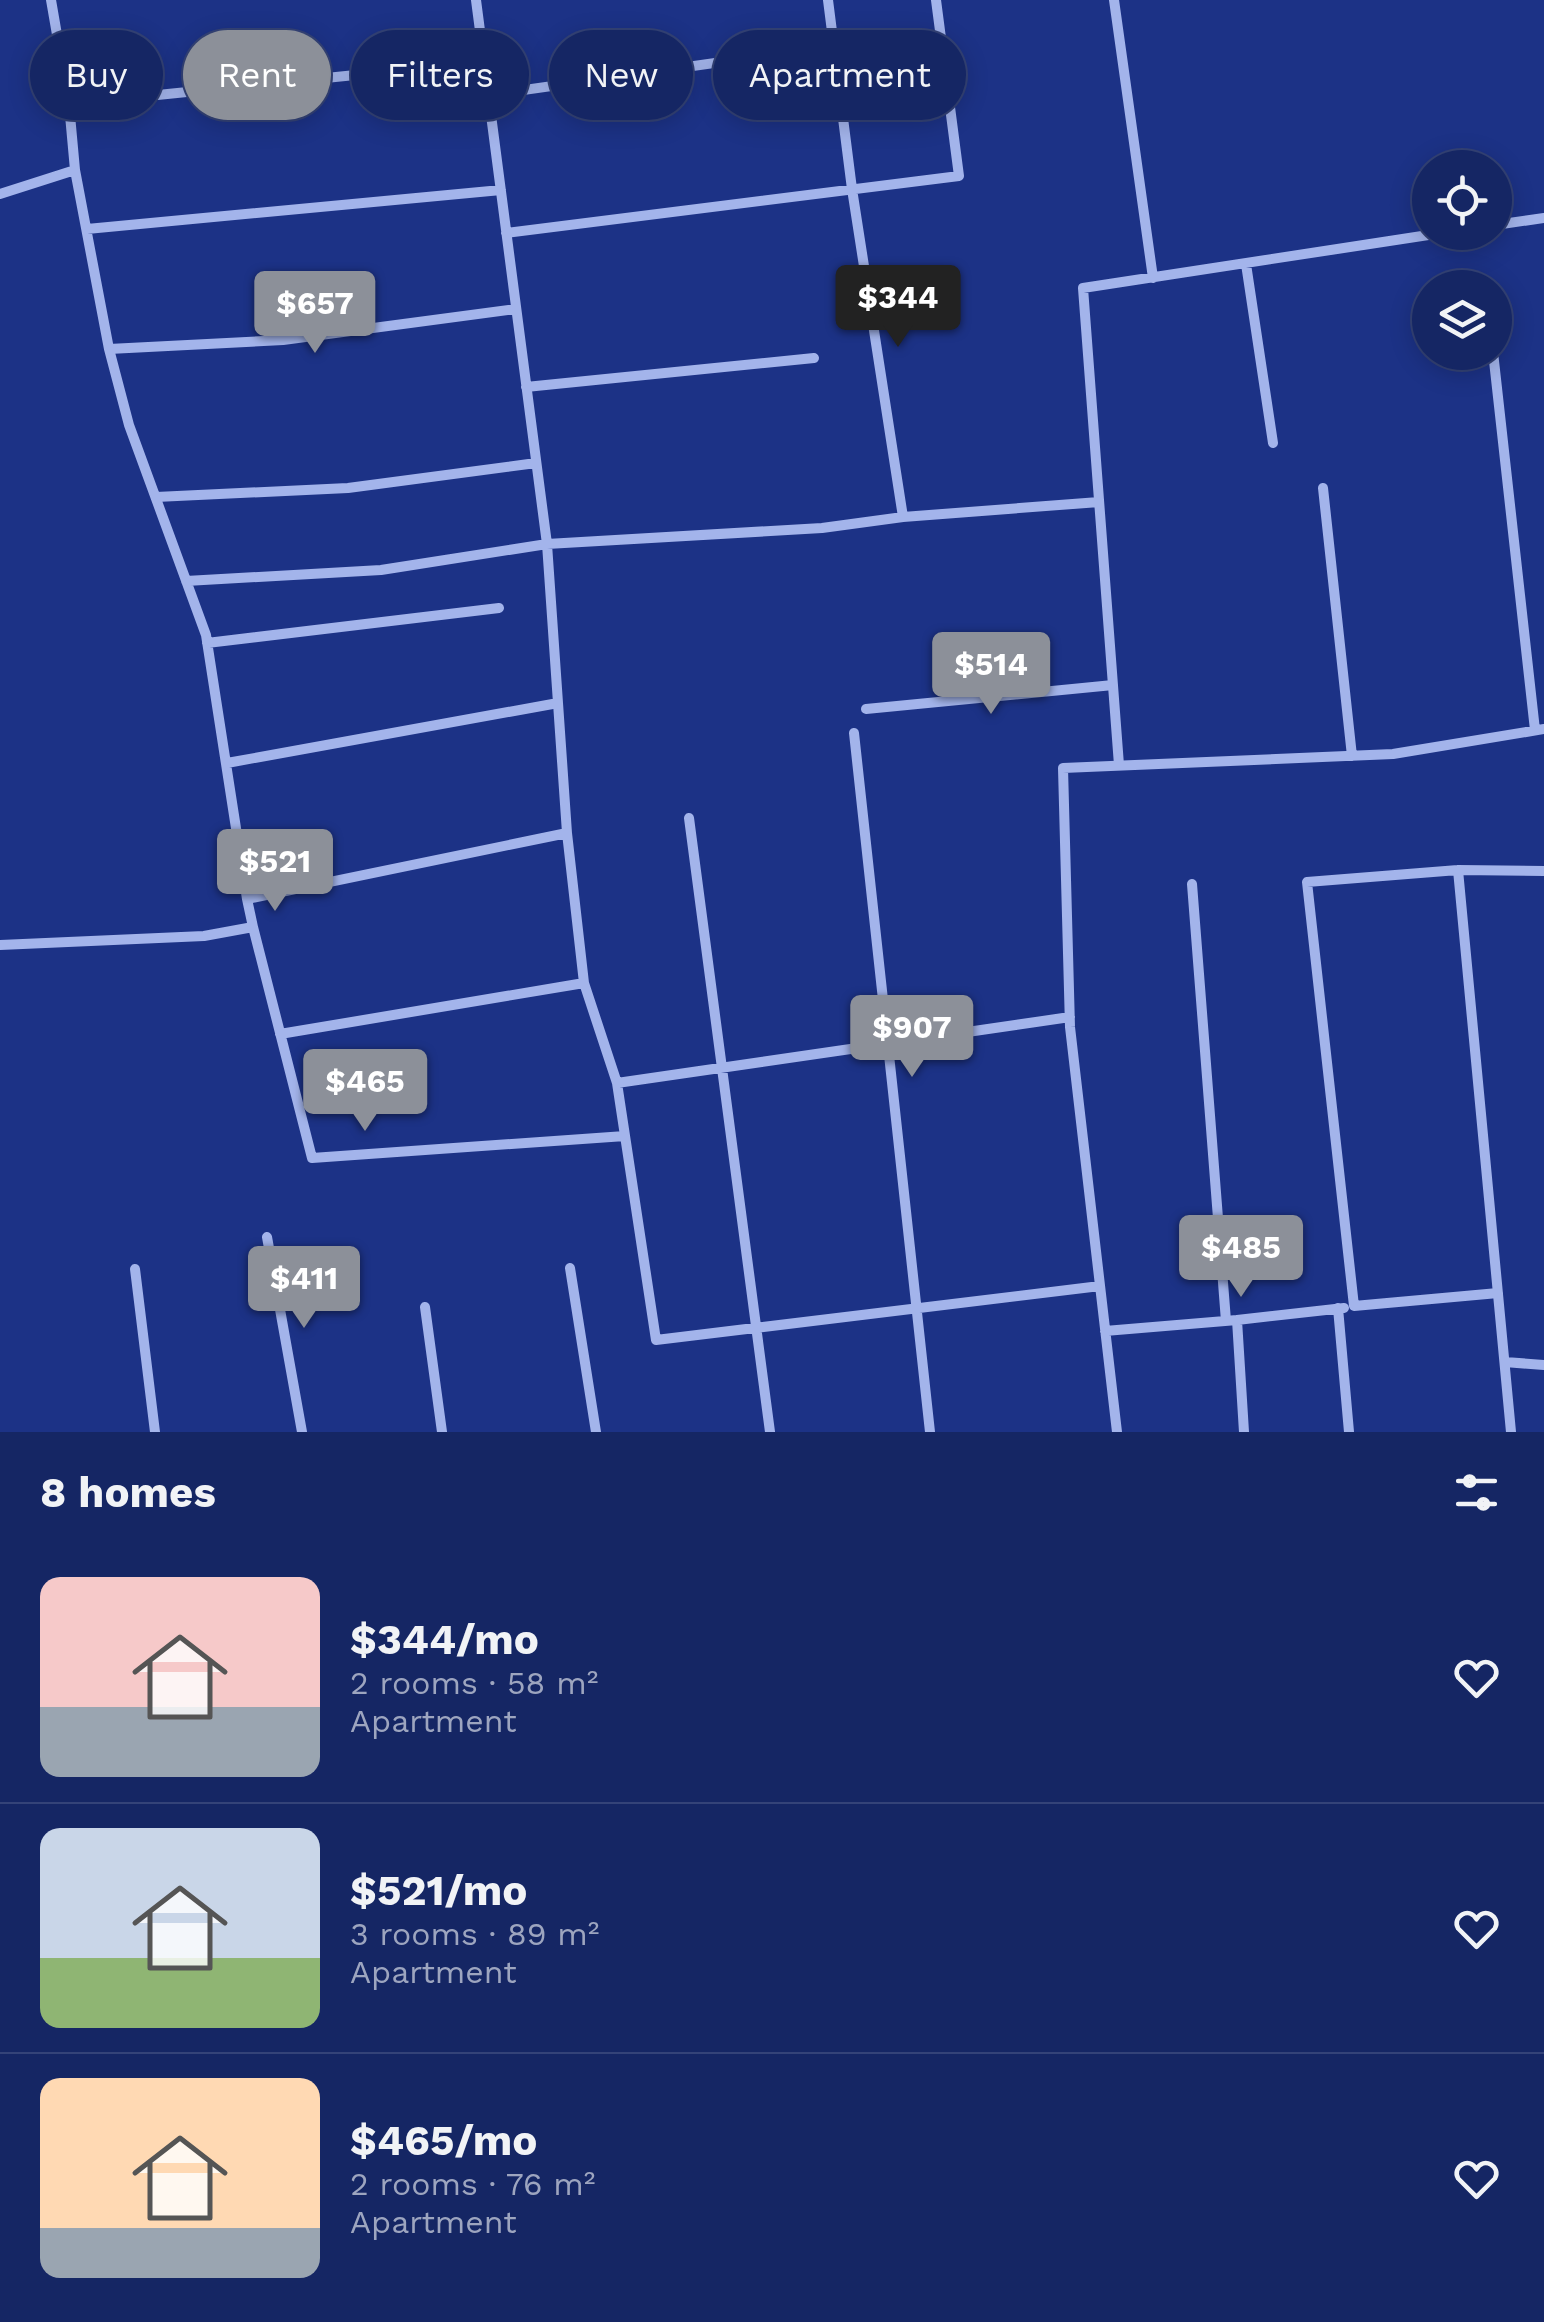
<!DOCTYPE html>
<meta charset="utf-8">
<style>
body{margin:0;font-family:"Work Sans",sans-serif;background:#22326d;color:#f1f3f6;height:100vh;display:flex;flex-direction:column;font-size:38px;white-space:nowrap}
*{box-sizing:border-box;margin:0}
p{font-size:32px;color:#9da5bf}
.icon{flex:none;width:55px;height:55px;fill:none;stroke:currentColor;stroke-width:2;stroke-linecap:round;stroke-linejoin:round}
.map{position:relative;height:1432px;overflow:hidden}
.side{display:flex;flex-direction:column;background:#152664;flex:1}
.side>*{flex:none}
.hud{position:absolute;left:30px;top:30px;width:1000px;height:90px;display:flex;gap:20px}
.tools{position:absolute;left:1412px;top:150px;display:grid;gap:20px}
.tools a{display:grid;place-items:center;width:100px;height:100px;border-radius:50%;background:#152664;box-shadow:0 5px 25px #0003,0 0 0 2px #344378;font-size:50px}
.price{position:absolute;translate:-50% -85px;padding:0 22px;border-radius:10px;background:#8c9099;color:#fff;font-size:32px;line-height:65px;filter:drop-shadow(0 2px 5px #0008)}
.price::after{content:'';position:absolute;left:50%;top:60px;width:30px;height:22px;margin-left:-15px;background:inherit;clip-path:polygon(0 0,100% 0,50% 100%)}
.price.selected{background:#222;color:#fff}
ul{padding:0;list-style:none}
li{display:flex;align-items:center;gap:30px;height:250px;padding:0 40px}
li+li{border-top:2px solid #344378}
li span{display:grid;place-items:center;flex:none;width:280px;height:200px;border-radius:20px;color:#555}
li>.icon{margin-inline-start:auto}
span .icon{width:120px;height:120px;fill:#fffc;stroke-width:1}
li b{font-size:42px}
h2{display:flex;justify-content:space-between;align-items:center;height:120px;padding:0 40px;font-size:42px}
.pill{padding:0 35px;border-radius:45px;background:#152664;box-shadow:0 5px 25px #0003,0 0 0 2px #344378;font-size:35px;line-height:90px}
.pill.selected{background:#8c9099;color:#fff}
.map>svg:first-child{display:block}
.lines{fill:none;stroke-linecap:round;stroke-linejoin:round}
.street{stroke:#a3b4eb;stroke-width:10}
</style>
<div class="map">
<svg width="1544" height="1432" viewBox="0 0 1544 1432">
<rect width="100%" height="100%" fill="#1c3286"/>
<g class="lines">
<path class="street" d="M51 0 69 104 75 170 109 349 129 425 206 635 247 899
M476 0 547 544 567 833 584 983 617 1083 656 1340 1100 1286
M828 0 852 189 903 517
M1114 0 1153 278
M489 95 834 46
M69 104 484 62
M0 194 75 170
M1495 225 1544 218
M87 229 501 190
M506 233 959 176 936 0
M1246 264 1273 443
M109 349 283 340 516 309
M1493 352 1535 730
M526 387 814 358
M1323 488 1352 756
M156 497 348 488 536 463
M186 581 381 570 547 544 822 528 903 517 1099 502
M207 643 499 608
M866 709 1113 685
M854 733 930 1432
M227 763 558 703
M1119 765 1083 288 1448 232
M689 818 770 1432
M1458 870 1511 1432
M1192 884 1226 1321
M253 927 312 1158 625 1136
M0 945 204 936 253 927 247 899 567 833
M280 1034 584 983
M617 1083 1070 1017
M267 1237 302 1432
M570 1268 596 1432
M135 1269 155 1432
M1498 1293 1354 1306 1307 882 1458 870 1544 871
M425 1307 442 1432
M1338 1308 1349 1432
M1237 1320 1344 1308
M1105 1331 1237 1320 1244 1432
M1505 1362 1544 1365
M1117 1432 1070 1027 1063 768 1393 754 1544 729"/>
</g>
</svg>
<div class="tools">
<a><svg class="icon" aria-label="locate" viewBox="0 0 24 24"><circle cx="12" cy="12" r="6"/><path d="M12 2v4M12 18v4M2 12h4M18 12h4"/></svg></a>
<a><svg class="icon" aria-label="layers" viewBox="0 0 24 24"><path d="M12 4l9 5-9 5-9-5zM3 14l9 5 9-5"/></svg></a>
</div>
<b class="price selected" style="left:898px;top:350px">$344</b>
<b class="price" style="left:315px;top:356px">$657</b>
<b class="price" style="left:991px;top:717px">$514</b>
<b class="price" style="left:275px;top:914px">$521</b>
<b class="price" style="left:912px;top:1080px">$907</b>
<b class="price" style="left:365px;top:1134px">$465</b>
<b class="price" style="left:1241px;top:1300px">$485</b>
<b class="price" style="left:304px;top:1331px">$411</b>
<div class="hud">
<a class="pill">Buy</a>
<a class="pill selected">Rent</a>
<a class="pill">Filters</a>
<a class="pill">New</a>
<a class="pill">Apartment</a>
</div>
</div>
<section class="side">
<h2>8 homes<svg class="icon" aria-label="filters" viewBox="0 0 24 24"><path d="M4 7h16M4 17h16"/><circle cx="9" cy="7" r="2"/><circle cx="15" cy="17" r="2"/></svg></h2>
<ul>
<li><span style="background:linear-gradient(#f6c9c9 65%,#9aa5b1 0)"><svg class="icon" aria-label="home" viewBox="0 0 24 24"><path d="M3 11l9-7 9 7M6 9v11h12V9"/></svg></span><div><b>$344/mo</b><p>2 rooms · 58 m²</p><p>Apartment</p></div><svg class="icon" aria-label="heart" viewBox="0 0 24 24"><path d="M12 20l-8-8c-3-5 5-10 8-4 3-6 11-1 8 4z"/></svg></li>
<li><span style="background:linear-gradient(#c9d6e8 65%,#8fb573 0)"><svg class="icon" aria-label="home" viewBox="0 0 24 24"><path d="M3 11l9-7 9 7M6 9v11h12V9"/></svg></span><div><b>$521/mo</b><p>3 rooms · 89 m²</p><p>Apartment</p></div><svg class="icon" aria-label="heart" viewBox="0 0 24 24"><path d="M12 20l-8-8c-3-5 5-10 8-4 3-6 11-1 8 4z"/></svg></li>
<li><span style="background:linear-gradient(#ffd9b3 75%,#9aa5b1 0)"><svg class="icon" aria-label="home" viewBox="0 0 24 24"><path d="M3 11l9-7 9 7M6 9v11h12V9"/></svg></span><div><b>$465/mo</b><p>2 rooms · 76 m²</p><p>Apartment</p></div><svg class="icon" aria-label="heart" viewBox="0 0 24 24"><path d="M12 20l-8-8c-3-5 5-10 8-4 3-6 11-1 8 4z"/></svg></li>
</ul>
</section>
